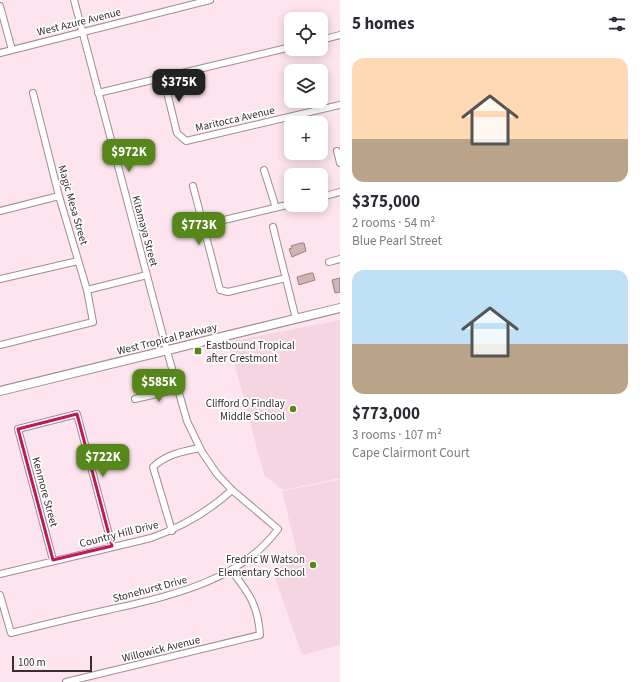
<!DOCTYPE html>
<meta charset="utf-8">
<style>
body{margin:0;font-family:"Source Sans 3",sans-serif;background:#f2f2f3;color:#2b2b33;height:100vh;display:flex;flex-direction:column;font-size:15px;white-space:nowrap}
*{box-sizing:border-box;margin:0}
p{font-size:13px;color:#7c7c81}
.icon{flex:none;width:22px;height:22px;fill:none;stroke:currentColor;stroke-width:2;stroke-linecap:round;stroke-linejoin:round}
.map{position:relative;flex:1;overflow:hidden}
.sheet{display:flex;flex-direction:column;background:#fff;width:300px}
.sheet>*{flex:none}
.fabs{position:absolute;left:284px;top:12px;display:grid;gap:8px}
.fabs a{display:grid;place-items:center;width:44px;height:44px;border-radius:8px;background:#fff;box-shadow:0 2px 10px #0003;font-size:20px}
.scale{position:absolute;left:12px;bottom:10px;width:80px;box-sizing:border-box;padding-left:4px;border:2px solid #372e32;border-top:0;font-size:11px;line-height:14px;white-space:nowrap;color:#372e32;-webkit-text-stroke:3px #fff;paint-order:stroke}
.price{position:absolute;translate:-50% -34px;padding:0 9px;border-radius:8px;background:#57871a;color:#fff;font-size:13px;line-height:26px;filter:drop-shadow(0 1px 2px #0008)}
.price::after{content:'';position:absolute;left:50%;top:24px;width:12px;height:9px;margin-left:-6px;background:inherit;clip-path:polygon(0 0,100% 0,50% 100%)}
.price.active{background:#222;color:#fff}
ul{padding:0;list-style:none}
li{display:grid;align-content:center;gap:8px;height:212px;padding:0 12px}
li span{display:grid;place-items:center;height:124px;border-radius:12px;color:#555}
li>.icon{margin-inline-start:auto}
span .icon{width:72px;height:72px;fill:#fffc;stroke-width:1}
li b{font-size:17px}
h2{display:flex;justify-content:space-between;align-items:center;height:48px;padding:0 12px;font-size:17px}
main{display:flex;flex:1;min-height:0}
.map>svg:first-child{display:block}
.built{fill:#f6d5e2}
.building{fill:#ceb5b4;stroke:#98807f}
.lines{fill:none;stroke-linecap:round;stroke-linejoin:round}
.minor-casing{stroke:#a28b94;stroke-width:8}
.major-casing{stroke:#a28b94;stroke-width:10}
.minor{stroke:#fff;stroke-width:6}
.major{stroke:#fff;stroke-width:8}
.marked{fill:none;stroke:#c2185b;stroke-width:3;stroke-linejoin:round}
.poi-dot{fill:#57871a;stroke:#fff;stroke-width:1.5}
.labels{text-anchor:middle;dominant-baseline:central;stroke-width:3.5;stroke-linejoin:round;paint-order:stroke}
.street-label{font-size:11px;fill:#372e32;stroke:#fff}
.poi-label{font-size:11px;fill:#372e32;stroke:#fff;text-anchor:end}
</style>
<main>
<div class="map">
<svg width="340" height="682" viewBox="0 0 340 682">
<rect width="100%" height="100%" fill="#fde4ee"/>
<path class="built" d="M340 320V478L283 490 264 475 229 342Z
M340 480V645L302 655 272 569 299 561 282 491Z"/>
<path class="building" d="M301 243H304L306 251 292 257 289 249 292 248 291 246Z
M311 273H313L315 280 299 285 297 277Z
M340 278V292L335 293 332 280Z"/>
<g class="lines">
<defs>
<path id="minor" d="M0 6 12 50
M321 40 340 35
M0 53 210 0
M163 76 177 133 186 141 340 105
M98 93 291 47
M337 151 340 163
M264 170 276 208
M193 186 220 290 228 292 286 278
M321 197 340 192
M0 211 59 196
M203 225 291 204
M273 227 296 319
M329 262 340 259
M0 279 78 261
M87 290 147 275
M0 345 93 322 87 290 59 196 33 93
M135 399 178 389
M172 531 153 467C165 455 183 451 200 448
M53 560 18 429 77 414 112 546
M0 574 151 538C182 527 208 512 232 490
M0 595 11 633C43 625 76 617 108 610 169 596 239 582 278 529L232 490 217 474 202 452 187 421 167 351 74 0
M66 682 260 635C258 605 249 593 231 570"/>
<path id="major" d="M0 391 340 308"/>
</defs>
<use href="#minor" class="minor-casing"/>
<use href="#major" class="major-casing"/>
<use href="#minor" class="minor"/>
<use href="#major" class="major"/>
</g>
<path class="marked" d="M77 414 112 546 53 560 18 429Z"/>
<g class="poi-dot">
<rect x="194" y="347" width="8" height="8" rx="2"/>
<circle cx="293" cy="409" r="4"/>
<circle cx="313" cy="565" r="4"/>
</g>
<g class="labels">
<g class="street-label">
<text transform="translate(79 22) rotate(-14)">West Azure Avenue</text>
<text transform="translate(235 119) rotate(-13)">Maritocca Avenue</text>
<text transform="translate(73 205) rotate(74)">Magic Mesa Street</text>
<text transform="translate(145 231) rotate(75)">Kitamaya Street</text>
<text transform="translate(167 339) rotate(-14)">West Tropical Parkway</text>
<text transform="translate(45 492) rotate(75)">Kenmore Street</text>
<text transform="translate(119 534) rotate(-14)">Country Hill Drive</text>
<text transform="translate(150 589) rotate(-15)">Stonehurst Drive</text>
<text transform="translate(161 649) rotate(-14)">Willowick Avenue</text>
</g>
<g class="poi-label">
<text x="206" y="345" text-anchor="start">Eastbound Tropical<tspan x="206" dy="13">after Crestmont</tspan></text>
<text x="285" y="403">Clifford O Findlay<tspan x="285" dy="13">Middle School</tspan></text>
<text x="305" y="559">Fredric W Watson<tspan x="305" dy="13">Elementary School</tspan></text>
</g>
</g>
</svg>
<div class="fabs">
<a><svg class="icon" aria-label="locate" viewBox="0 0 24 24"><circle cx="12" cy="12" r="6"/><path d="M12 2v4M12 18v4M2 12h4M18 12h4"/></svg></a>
<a><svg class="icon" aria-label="layers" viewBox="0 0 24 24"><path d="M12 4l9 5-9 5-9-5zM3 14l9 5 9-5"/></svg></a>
<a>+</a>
<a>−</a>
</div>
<div class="scale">100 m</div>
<b class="price active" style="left:179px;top:103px">$375K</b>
<b class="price" style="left:129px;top:173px">$972K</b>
<b class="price" style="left:199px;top:246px">$773K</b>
<b class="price" style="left:159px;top:403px">$585K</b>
<b class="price" style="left:103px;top:478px">$722K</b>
</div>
<section class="sheet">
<h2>5 homes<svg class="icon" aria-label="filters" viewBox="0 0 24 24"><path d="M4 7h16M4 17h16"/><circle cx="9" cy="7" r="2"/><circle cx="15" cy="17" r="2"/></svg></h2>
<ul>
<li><span style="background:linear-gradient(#ffd9b3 65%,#b9a48a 0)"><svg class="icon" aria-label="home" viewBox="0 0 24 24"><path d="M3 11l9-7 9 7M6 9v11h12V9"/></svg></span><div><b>$375,000</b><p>2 rooms · 54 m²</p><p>Blue Pearl Street</p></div></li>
<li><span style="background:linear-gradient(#bfe0f5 60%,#b9a48a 0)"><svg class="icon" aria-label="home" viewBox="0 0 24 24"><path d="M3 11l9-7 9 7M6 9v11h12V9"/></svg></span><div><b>$773,000</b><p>3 rooms · 107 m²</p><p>Cape Clairmont Court</p></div></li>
</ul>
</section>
</main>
